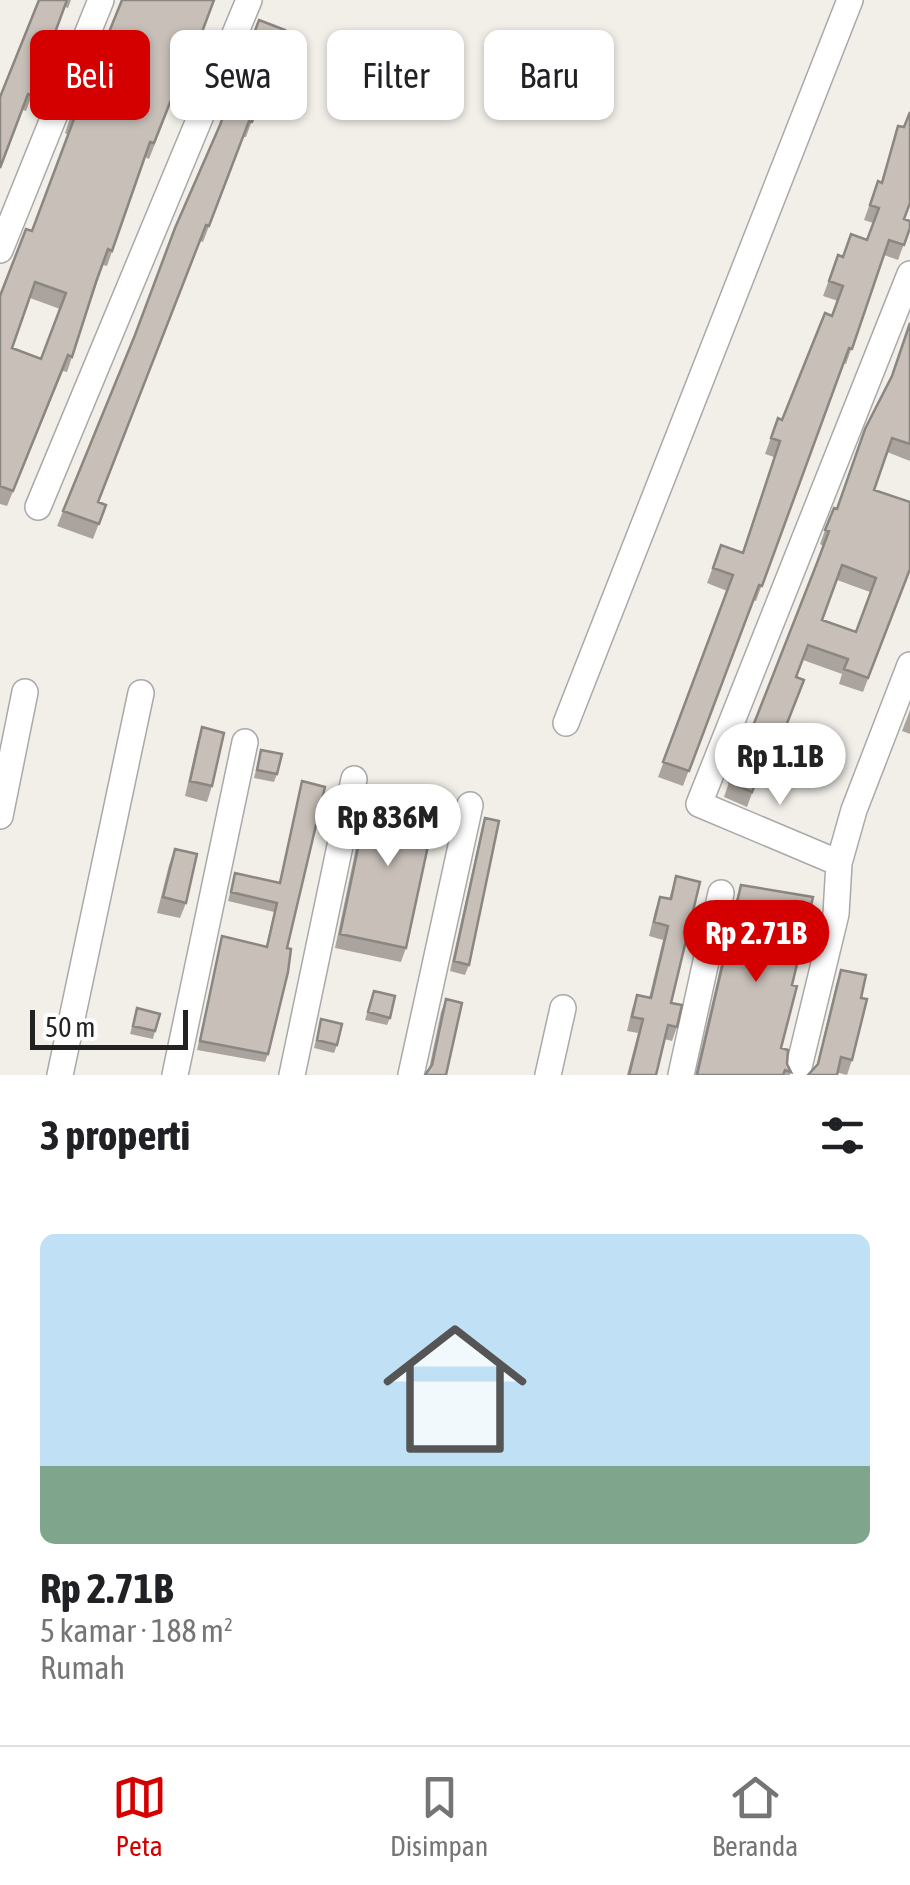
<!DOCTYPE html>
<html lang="id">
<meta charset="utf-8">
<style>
body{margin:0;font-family:"Asap Condensed",sans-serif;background:#f2f2f2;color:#202124;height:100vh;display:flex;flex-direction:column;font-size:38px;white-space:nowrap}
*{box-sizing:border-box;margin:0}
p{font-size:32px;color:#757577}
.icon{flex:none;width:55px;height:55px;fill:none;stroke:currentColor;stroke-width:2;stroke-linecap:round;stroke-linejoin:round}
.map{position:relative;height:1075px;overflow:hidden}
.panel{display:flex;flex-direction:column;background:#fff;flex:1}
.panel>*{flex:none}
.banner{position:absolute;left:30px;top:30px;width:850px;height:90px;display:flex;gap:20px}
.scale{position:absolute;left:30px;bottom:25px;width:158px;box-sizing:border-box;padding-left:10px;border:5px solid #222;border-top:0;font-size:28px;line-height:35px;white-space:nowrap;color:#222;-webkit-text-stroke:8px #fff;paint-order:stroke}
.price{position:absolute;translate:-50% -85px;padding:0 22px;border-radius:35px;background:#fff;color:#222;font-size:32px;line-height:65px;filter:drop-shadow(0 2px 5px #0008)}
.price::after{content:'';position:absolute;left:50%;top:60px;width:30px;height:22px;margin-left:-15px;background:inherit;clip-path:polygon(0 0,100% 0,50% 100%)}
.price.active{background:#d40000;color:#fff}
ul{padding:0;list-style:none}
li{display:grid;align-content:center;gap:20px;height:530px;padding:0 40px}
li span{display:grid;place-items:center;height:310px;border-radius:15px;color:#555}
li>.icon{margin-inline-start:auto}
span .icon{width:180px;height:180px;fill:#fffc;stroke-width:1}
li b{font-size:42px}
h2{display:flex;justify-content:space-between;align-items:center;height:120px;padding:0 40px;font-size:42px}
.chip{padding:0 35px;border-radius:15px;background:#fff;box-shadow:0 2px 8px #0004;font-size:35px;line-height:90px}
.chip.active{background:#d40000;color:#fff}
.dock{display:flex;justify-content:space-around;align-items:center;height:140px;border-top:2px solid #e0e0e0;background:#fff;font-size:28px;color:#757577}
.dock a{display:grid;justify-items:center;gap:5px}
.dock .active{color:#d40000}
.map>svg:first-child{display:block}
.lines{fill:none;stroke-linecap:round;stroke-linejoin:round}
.minor-casing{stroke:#a9a9a9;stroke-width:28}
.minor{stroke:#fff;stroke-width:25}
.wall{fill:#aba49e;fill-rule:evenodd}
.building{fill:#c7bfb8;stroke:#8b8681;stroke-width:2.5;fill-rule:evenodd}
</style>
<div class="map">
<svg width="910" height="1075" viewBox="0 0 910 1075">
<rect width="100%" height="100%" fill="#f2efe9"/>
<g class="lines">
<defs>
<path id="minor" d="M0 250 101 0
M38 507 249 0
M566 723 850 0
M0 816 25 692
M839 863 699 804 910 274
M60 1075 141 693
M175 1075 245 742
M292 1075 354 779
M411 1075 470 805
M548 1075 563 1008
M681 1075 721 893
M797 1075 836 914 839 863 854 810 910 665"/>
</defs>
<use href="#minor" class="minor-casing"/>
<use href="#minor" class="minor"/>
</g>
<path class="wall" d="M39 0H71L68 8 65 7 26 111 23 110Z
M214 0 193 56 190 55 149 159 145 157 107 266 103 265 67 372 63 371 7 506 0 504V296L32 231 68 135 65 133 70 118ZM30 298 60 309 41 359 12 348Z
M285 30 246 137H243L203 242 200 241 98 503 106 505 93 539 57 526 220 125Z
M898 126 904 219 910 228 898 260 884 255 846 364 843 363 756 601 753 600 683 786 658 777 727 591 707 583 721 545 742 553 774 457 765 454 778 418 782 420 832 316 838 301 823 296 838 255 843 257 867 240 873 223 864 220 878 181 881 182Z
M910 322V461L887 452 874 490 910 570 863 692 839 684 842 674 803 660 796 677 785 731 793 734 779 773 762 766 747 807 724 797 741 747 744 749 823 546 820 544 825 530 836 509 891 378ZM837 580 870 592 856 632 822 620Z
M910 710V734L902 731Z
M202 727 212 786 207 802 185 796 197 743Z
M261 750 277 774 274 782 254 778Z
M302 781 287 948 268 1054 265 1062 197 1050 222 936 266 946 274 912 228 901 235 873 279 883Z
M370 791 406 948 401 962 335 948 365 804Z
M485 818 469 965 465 975 450 971 482 827Z
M175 849 186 903 180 918 157 913 169 865Z
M676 876 671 1003 677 1027 672 1041 664 1039 656 1075H627L638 1033 627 1031 632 1009 637 995 649 998 663 940 649 936 655 911 660 897 669 899Z
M741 885 792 985 781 1048 791 1072 790 1075H695L736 900Z
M841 970 861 998 852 1060 847 1075 816 1067 836 985Z
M374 991 390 1018 387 1025 365 1020Z
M446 999 462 1003 429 1069 441 1012Z
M137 1008 155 1031 153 1039 130 1034Z
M321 1019 337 1045 334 1053 314 1048Z"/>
<path class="building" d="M39 0H67L32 95 28 94 0 168V97Z
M122 0H214L199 40 195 39 154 143 150 142 112 251 108 249 96 282 72 357 68 355 13 491 0 486V296L26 229 32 231 74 119 70 118 84 94ZM35 282 66 293 41 359 12 348Z
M259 20 285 30 252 122 249 121 209 226 206 225 98 502 106 505 99 524 63 511 135 335 175 228 220 125Z
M910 112V203L904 219 910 221V228L904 245 889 240 852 349 849 348 762 586 759 585 689 771 663 762 733 575 713 568 721 545 743 553 780 441 771 438 778 418 782 420 825 313 832 316 843 286 829 281 838 255 843 257 851 234 867 240 879 208 870 205 878 181 882 183 898 126 904 127Z
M910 323V444L892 438 874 490 910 502V501V569L868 678 844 669 848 659 808 645 796 677 804 680 784 731 793 734 784 758 767 752 752 792 729 782 741 747 744 749 817 563 829 531 825 530 834 508 837 509 865 429 892 376ZM842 565 876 578 856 632 822 620Z
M202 727 224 733 212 786 190 781Z
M261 750 282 754 277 774 257 770Z
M302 781 325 787 287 948 291 949 288 972 268 1054 200 1041 222 936 267 947 277 903 231 892 235 873 280 883Z
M370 791 437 804 406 948 340 934Z
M485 818 499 821 469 965 454 961Z
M175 849 197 854 186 903 163 897Z
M676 876 700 882 671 1003 682 1005 677 1027 668 1025 656 1075H629L643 1019 632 1017 637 995 651 998 668 926 654 922 660 897 671 899Z
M741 885 813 897 792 985 797 986 781 1048 788 1050 787 1064 791 1072 785 1070 783 1075H697Z
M841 970 866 975 861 998 867 999 852 1060 841 1057 837 1075H808L818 1064Z
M374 991 395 996 390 1018 368 1012Z
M446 999 462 1003 446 1075H425L432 1065Z
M137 1008 160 1014 155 1031 133 1026Z
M321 1019 342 1024 337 1045 317 1040Z"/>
</svg>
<div class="scale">50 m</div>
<b class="price" style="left:780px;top:808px">Rp 1.1B</b>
<b class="price" style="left:388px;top:869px">Rp 836M</b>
<b class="price active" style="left:756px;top:985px">Rp 2.71B</b>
<div class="banner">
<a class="chip active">Beli</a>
<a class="chip">Sewa</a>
<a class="chip">Filter</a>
<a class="chip">Baru</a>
</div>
</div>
<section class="panel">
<h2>3 properti<svg class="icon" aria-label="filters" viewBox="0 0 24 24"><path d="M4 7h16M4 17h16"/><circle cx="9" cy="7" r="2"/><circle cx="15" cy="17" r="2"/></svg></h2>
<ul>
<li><span style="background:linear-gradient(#bfe0f5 75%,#7fa58c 0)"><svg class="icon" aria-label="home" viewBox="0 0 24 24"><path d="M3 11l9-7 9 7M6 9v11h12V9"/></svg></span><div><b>Rp 2.71B</b><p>5 kamar · 188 m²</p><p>Rumah</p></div></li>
</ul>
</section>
<nav class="dock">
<a class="active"><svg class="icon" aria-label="map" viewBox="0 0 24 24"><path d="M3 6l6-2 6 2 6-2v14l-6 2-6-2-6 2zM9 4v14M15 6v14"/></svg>Peta</a>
<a><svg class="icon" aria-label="saved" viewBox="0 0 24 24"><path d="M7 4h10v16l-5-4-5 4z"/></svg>Disimpan</a>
<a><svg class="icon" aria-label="home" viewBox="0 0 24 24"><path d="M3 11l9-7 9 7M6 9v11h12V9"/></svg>Beranda</a>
</nav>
